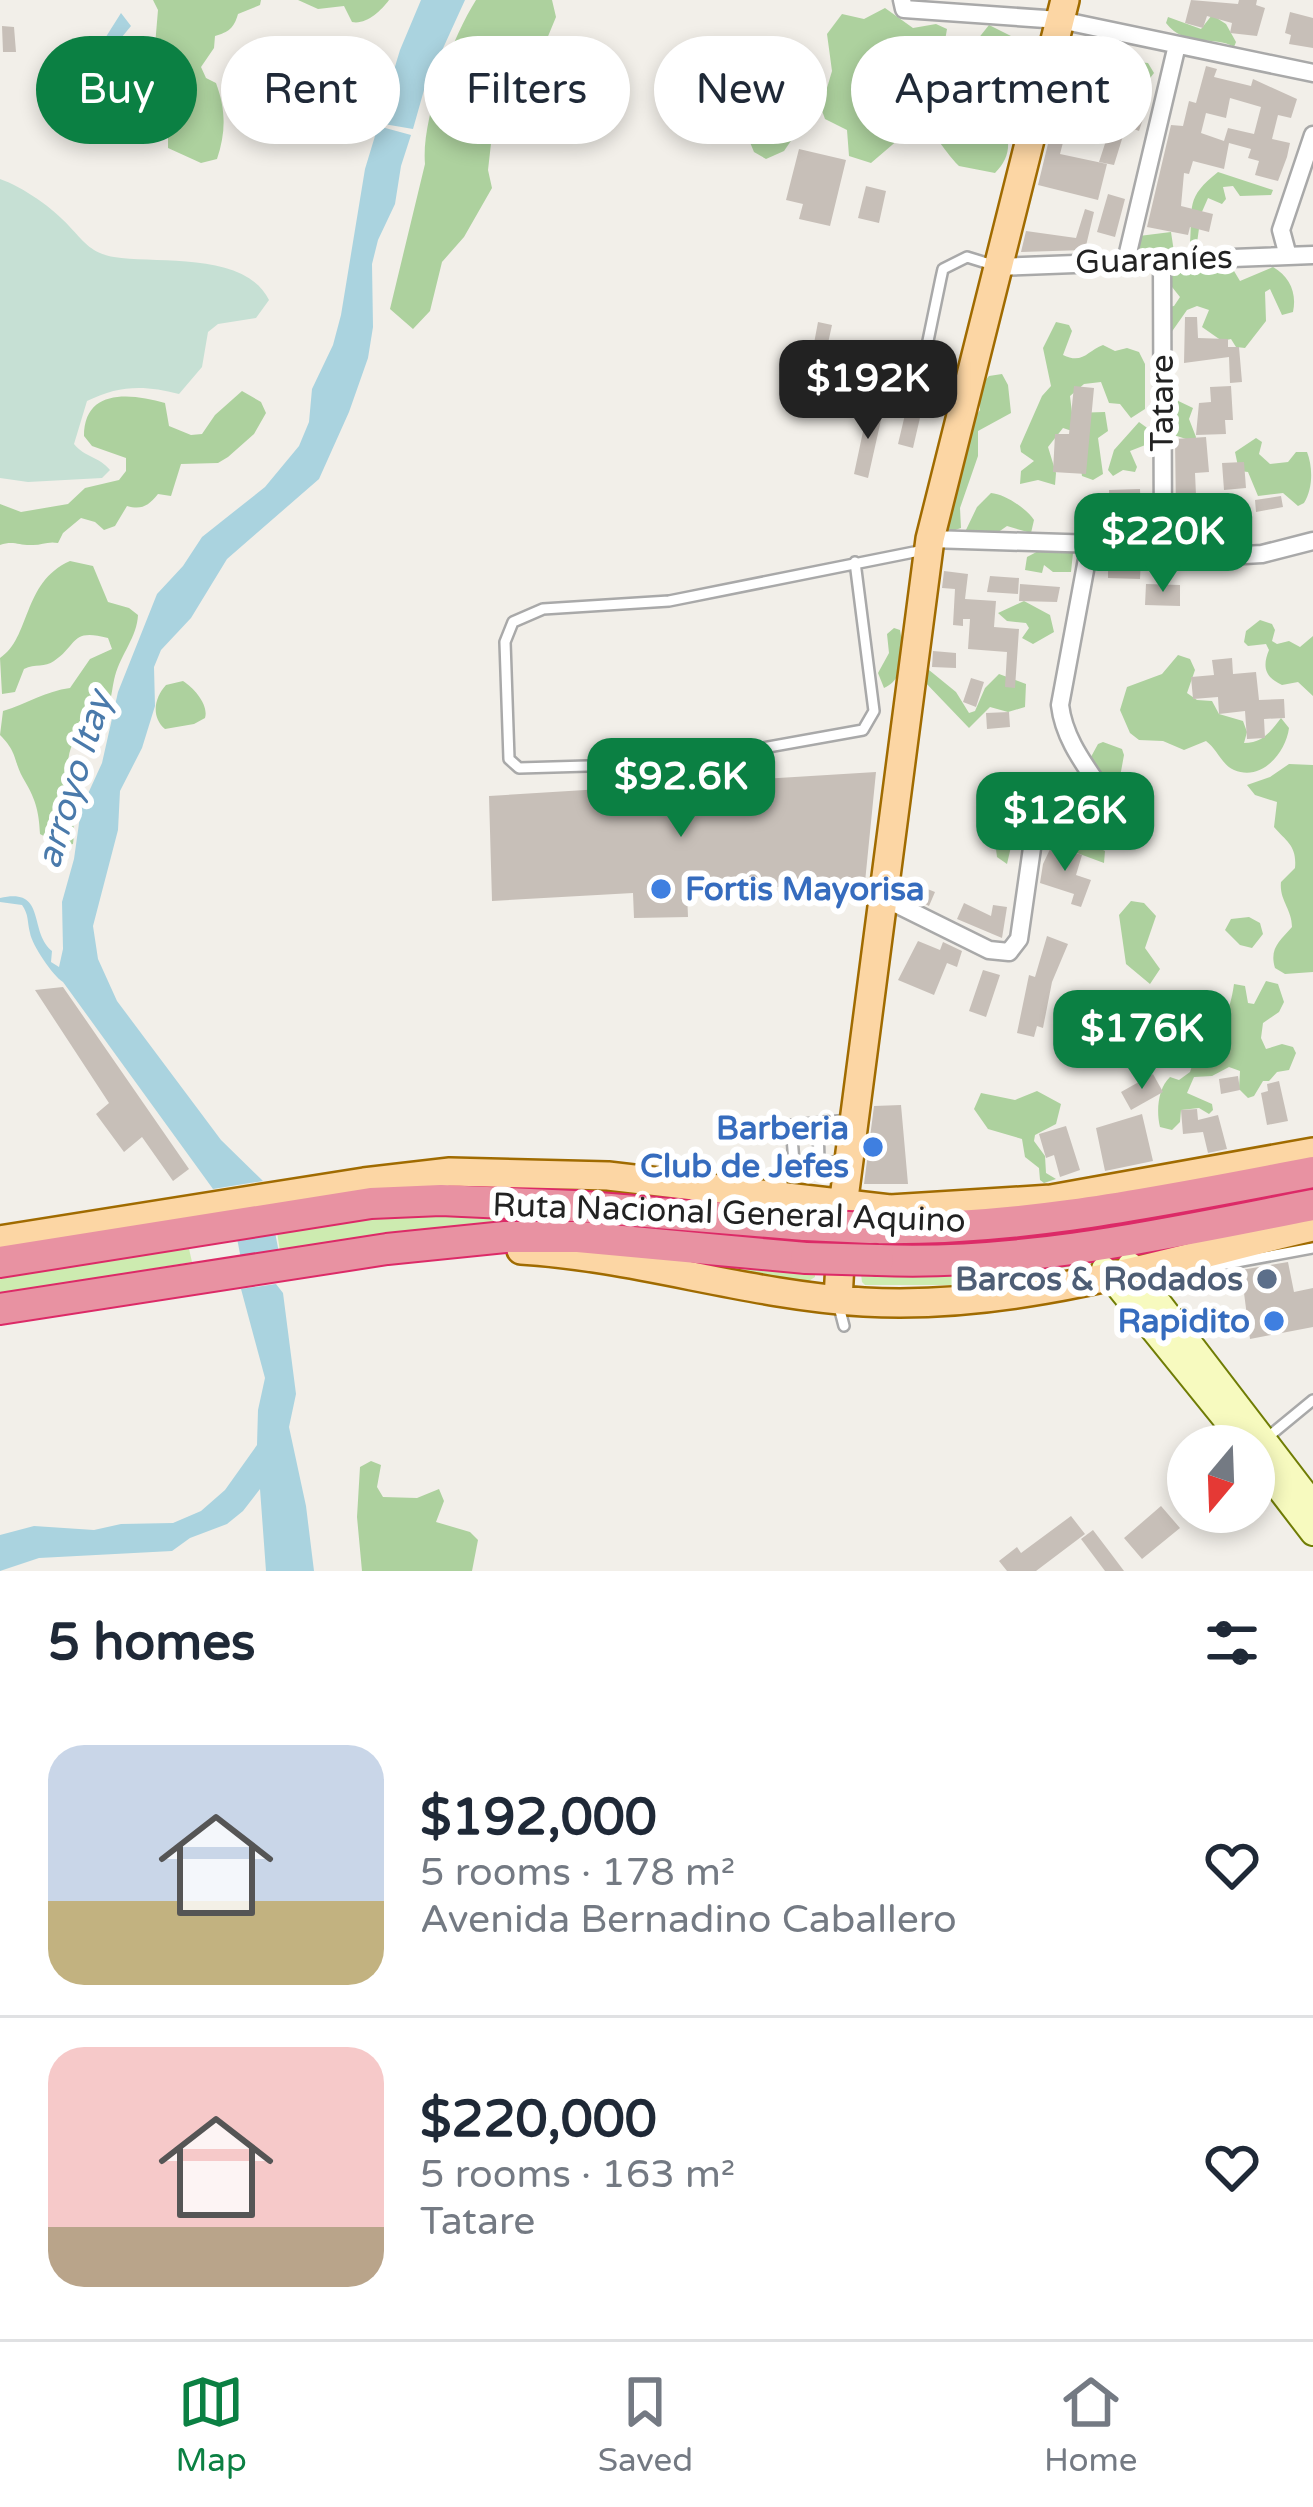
<!DOCTYPE html>
<meta charset="utf-8">
<style>
body{margin:0;font-family:"Varela Round",sans-serif;background:#f6f6f7;color:#1f2937;height:100vh;display:flex;flex-direction:column;font-size:45px;white-space:nowrap}
*{box-sizing:border-box;margin:0}
p{font-size:39px;color:#747a83}
.icon{flex:none;width:66px;height:66px;fill:none;stroke:currentColor;stroke-width:2;stroke-linecap:round;stroke-linejoin:round}
.map{position:relative;height:1571px;overflow:hidden}
.panel{display:flex;flex-direction:column;background:#fff;flex:1}
.panel>*{flex:none}
.guide{position:absolute;left:36px;top:36px;width:1242px;height:108px;display:flex;gap:24px}
.needle{width:78px;rotate:199deg}
.controls{position:absolute;left:1167px;top:1425px;display:grid;gap:24px}
.controls a{display:grid;place-items:center;width:108px;height:108px;border-radius:50%;background:#fff;box-shadow:0 6px 18px #0003;font-size:60px}
.price{position:absolute;translate:-50% -102px;padding:0 27px;border-radius:24px;background:#0b8043;color:#fff;font-size:39px;line-height:78px;filter:drop-shadow(0 3px 6px #0008)}
.price::after{content:'';position:absolute;left:50%;top:72px;width:36px;height:27px;margin-left:-18px;background:inherit;clip-path:polygon(0 0,100% 0,50% 100%)}
.price.on{background:#222;color:#fff}
ul{padding:0;list-style:none}
li{display:flex;align-items:center;gap:36px;height:300px;padding:0 48px}
li+li{border-top:3px solid #e0e1e3}
li span{display:grid;place-items:center;flex:none;width:336px;height:240px;border-radius:36px;color:#555}
li>.icon{margin-inline-start:auto}
span .icon{width:144px;height:144px;fill:#fffc;stroke-width:1}
li b{font-size:51px}
h2{display:flex;justify-content:space-between;align-items:center;height:144px;padding:0 48px;font-size:51px}
.tag{padding:0 42px;border-radius:54px;background:#fff;box-shadow:0 6px 18px #0003;font-size:42px;line-height:108px}
.tag.on{background:#0b8043;color:#fff}
.tabs{display:flex;justify-content:space-around;align-items:center;height:168px;border-top:3px solid #e0e1e3;background:#fff;font-size:33px;color:#747a83}
.tabs a{display:grid;justify-items:center;gap:6px}
.tabs .on{color:#0b8043}
.map>svg:first-child{display:block}
.grass{fill:#cdebb0}
.forest{fill:#add19e}
.wetland{fill:#c6e0d4}
.water{fill:#aad3df}
.building{fill:#c7bfb8;fill-rule:evenodd}
.lines{fill:none;stroke-linecap:round;stroke-linejoin:round}
.lane-casing{stroke:#a9a9a9;stroke-width:14}
.street-casing{stroke:#a9a9a9;stroke-width:21}
.secondary-casing{stroke:#707d05;stroke-width:28}
.primary-casing{stroke:#a06b00;stroke-width:32}
.highway-casing{stroke:#dc2a67;stroke-width:34}
.lane{stroke:#fff;stroke-width:9}
.street{stroke:#fff;stroke-width:16}
.secondary{stroke:#f7fabf;stroke-width:24}
.primary{stroke:#fcd6a4;stroke-width:27}
.highway{stroke:#e892a2;stroke-width:30}
.highway-bridge-casing{stroke:#dc2a67;stroke-width:34;stroke-linecap:butt}
.highway-bridge{stroke:#e892a2;stroke-width:30}
.shop-dot{fill:#3f7fe0;stroke:#fff;stroke-width:4.5}
.service-dot{fill:#5c6f8a;stroke:#fff;stroke-width:4.5}
.labels{text-anchor:middle;dominant-baseline:central;stroke-width:12;stroke-linejoin:round;paint-order:stroke}
.street-label{font-size:33px;fill:#222;stroke:#fff}
.shop-label{font-size:33px;font-weight:bold;fill:#366cbe;stroke:#fff;text-anchor:end}
.service-label{font-size:33px;font-weight:bold;fill:#4e5e75;stroke:#fff;text-anchor:end}
.water-label{font-size:36px;font-style:italic;fill:#4a7aab;stroke:#fff}
</style>
<div class="map">
<svg width="1313" height="1571" viewBox="0 0 1313 1571">
<rect width="100%" height="100%" fill="#f2efe9"/>
<path class="grass" d="M1313 1180V1195L1093 1236 869 1252V1238Z
M411 1209 809 1235 808 1249 280 1251 276 1226Z
M1313 1221 971 1285H865L862 1282 861 1274Z
M187 1240 192 1262 0 1294V1271Z
M676 1260 815 1271V1277L804 1284Z"/>
<path class="forest" d="M153 0H261L260 5 238 14C234 28 229 32 215 36L214 48 201 67 206 78 216 83C226 110 226 132 217 159L201 163 168 148V113L152 81 158 10Z
M298 0H389C381 11 366 25 352 22L344 6 318 9Z
M476 0H552L556 17 532 75 494 117 488 170 492 188 464 237 442 262 430 311 413 329 390 309 425 164C421 120 452 38 476 0Z
M885 8 913 28 936 24 947 29 943 52 954 57 966 54 989 25 1011 36C1013 55 1003 64 991 77L956 71 947 82 948 93C959 101 972 102 984 109 1010 123 1017 152 995 173L959 166C939 147 933 119 900 127L899 139 871 163 849 156 847 130 825 119 821 108 832 71 827 34 842 14 864 19Z
M1212 15 1226 24 1236 42 1234 47C1215 35 1185 48 1166 23L1168 17 1201 29Z
M1118 49 1130 61 1148 63 1154 73 1147 82 1124 83 1114 98 1097 90C1096 76 1106 56 1118 49Z
M779 113 790 118 795 135 784 151 766 159 754 152 749 140 755 129Z
M1218 172 1273 190 1271 195 1240 196 1233 186 1223 187 1226 199 1222 204 1208 198 1201 214 1197 243 1190 244C1193 206 1185 198 1218 172Z
M1137 206 1139 236 1171 232 1174 252 1123 250 1122 238Z
M1174 264 1190 270 1231 266 1240 281 1273 267C1290 277 1297 293 1293 312L1282 315 1270 289 1265 292 1266 321 1245 348 1236 347 1231 339 1222 341 1202 327 1209 310 1197 306 1187 310 1166 340 1168 307 1174 306 1180 297 1164 277Z
M1056 322 1069 325 1072 331 1063 355C1083 365 1088 350 1103 345L1115 351 1127 348 1139 352 1145 364V409L1131 418 1120 404 1109 403 1101 382 1084 384 1070 396 1072 413 1105 412 1108 431 1098 438 1103 474 1093 480 1082 476 1075 432 1063 428 1048 447 1056 473 1055 485 1038 480 1020 484 1021 471 1034 461 1021 452 1020 446 1042 396 1051 386 1043 348Z
M1002 374 1008 385 1011 413 978 431V456L960 508 961 528 949 532 938 528 960 439 980 410V386L989 376Z
M242 391 261 402 266 413 254 434 228 457 218 463 181 464 171 496 158 494C148 506 142 510 127 506L115 526 104 530 95 522 81 518 63 533 58 543C48 541 42 545 33 545 19 546 14 540 0 545V504L21 512 68 504 85 488 119 480 126 471V458L92 446 84 436C84 388 131 393 165 403L169 426 191 435 202 434 215 415Z
M1170 397 1193 408 1189 419 1196 437 1195 442 1177 436 1167 439 1154 418 1155 408Z
M1139 422 1150 430 1153 442 1130 451 1137 467 1135 472 1123 470 1113 476 1108 470 1114 450Z
M1256 438 1262 442 1259 454 1270 464 1288 462 1296 452H1307C1313 467 1313 489 1304 503L1298 506 1283 493 1258 496 1248 472 1239 471 1235 452Z
M991 493C1005 494 1027 509 1034 520L1031 533 1007 526 997 533 965 532 977 507Z
M1044 548 1073 553 1071 572H1053L1044 565 1042 573 1025 570 1027 557Z
M70 561 93 566 108 602 129 608 138 615C137 637 121 654 115 676 111 691 112 707 101 719 93 729 78 733 73 743 59 771 78 812 73 844L62 846 40 834C39 810 35 798 23 778 13 760 18 753 0 735L3 711C26 704 46 691 70 688L90 659 112 649 108 638C70 628 78 645 54 661 45 668 35 663 24 669L15 692 2 694 0 658C31 638 22 582 70 561Z
M1024 601 1050 615 1054 632 1033 644 1022 638 1029 628 1026 623 1007 621 998 613Z
M1260 620 1272 624 1275 630 1272 641 1277 644 1289 641 1300 647 1313 636V696L1298 682 1282 685C1265 677 1262 667 1269 650L1266 644 1248 646 1244 642 1246 631Z
M894 628 900 630C904 651 906 678 884 688L878 673 889 653 887 634Z
M1178 655 1190 659 1195 670 1187 693 1197 700 1212 701 1219 714 1243 721 1247 732 1244 743C1263 743 1270 732 1281 718L1289 728C1286 752 1262 782 1234 770 1222 765 1217 749 1206 741L1184 750 1163 741 1139 740 1130 733 1120 710 1127 687 1162 674Z
M929 670 956 692 969 713 975 711 985 688 999 674 1026 684 1025 707 1008 712 990 707 969 728 922 679 923 672Z
M183 681C194 688 209 705 205 718L194 724 165 729C151 717 154 698 166 685Z
M1103 742 1122 749 1124 755 1114 810 1108 821 1095 809 1100 792 1096 787 1077 800 1068 794 1072 782 1084 778 1086 766 1098 744Z
M1289 764 1313 765V972L1285 974 1275 968C1269 948 1280 941 1292 927 1292 909 1279 900 1281 882L1295 868C1297 846 1287 842 1274 827L1277 802 1255 795 1247 785 1270 777Z
M1017 785 1022 787 1024 827 1013 838 1007 864 997 857 994 833 987 825 989 820 1001 816Z
M1062 829 1105 851 1104 863 1069 850 1054 836 1056 830Z
M1131 901 1144 903 1156 916 1145 948 1160 969 1150 984 1126 964 1119 915Z
M1249 917 1260 923 1263 934 1252 948 1240 945 1225 930 1231 919Z
M1266 981 1278 984 1284 1002 1279 1012 1263 1023 1261 1038 1266 1049 1282 1044 1293 1047 1296 1053 1289 1070 1277 1072 1269 1081H1263L1254 1096 1248 1098 1239 1089 1240 1071 1229 1067 1212 1076 1194 1077 1187 1093 1212 1104 1213 1110 1209 1114 1199 1108 1181 1110 1180 1122 1172 1130 1160 1127C1156 1111 1158 1088 1170 1077L1179 1080 1190 1072 1194 1060 1215 1049C1222 1024 1230 1012 1234 984L1245 986 1248 1003 1254 1004Z
M1037 1091 1061 1104 1056 1124 1035 1135 1034 1141 1045 1156 1046 1173 1056 1179 1044 1183 1040 1180 1039 1168 1025 1157 1022 1139 988 1129 974 1109 981 1093 1015 1100Z
M371 1461 381 1465 377 1487 383 1497 417 1498 439 1489 444 1501 436 1522 470 1532 478 1540 472 1571H362L357 1517 360 1467Z"/>
<path class="wetland" d="M0 179C23 187 53 208 69 226 84 242 91 253 114 257 157 264 245 251 269 300L256 318 218 324 208 332 202 367 179 394C145 385 119 385 87 401L74 444C84 457 100 457 110 470L102 478 28 482 0 478Z"/>
<path class="water" d="M421 0H465L424 90 413 129 378 123 400 50Z
M121 13 131 26 103 60 102 73 97 74V51Z
M378 126 411 135 401 166 395 204 378 240 372 264 373 327 368 358 349 412 319 479 227 559 191 618 161 650 154 667 155 706 142 748 120 791 118 830 93 926 98 959 117 1001 221 1140 263 1181 213 1189 63 982C53 976 32 945 30 933 27 921 29 915 22 905L0 902V898C47 887 28 931 52 951L51 962 59 967 63 949 62 902 74 859 81 809 102 763 118 692 157 594 183 566 202 537 265 487 299 446 309 422 312 389 333 345 341 315 365 169Z
M274 1227 279 1253 241 1259 236 1233Z
M276 1284 283 1293 296 1394 289 1427 306 1506 314 1571H266L260 1489 243 1511 227 1524 190 1538 172 1551 39 1558 0 1571V1535L34 1526 94 1530 121 1524 173 1523 201 1511 225 1490 257 1445 258 1410 265 1378 241 1289Z"/>
<path class="building" d="M1191 0 1238 4 1239 0H1257L1256 5 1265 8 1257 36 1230 33 1232 23 1207 16 1203 28 1185 23Z
M1290 12 1313 18V48L1289 44 1291 35 1285 33Z
M2 26 14 27 16 52H3Z
M1206 66 1217 69 1214 77 1251 86 1253 79 1297 99 1291 118 1278 115 1272 139 1290 143 1287 157 1278 181 1255 175 1259 161 1248 158 1251 149 1229 143 1224 169 1193 161 1189 174 1184 173 1181 206 1213 214 1209 232 1190 227 1188 235 1147 227 1171 125 1183 126 1189 101 1196 103ZM1230 98 1261 107 1254 134 1228 128 1224 141 1201 133 1206 113 1226 118Z
M1074 99 1092 102 1088 122 1070 119Z
M1117 107 1144 116 1139 131 1126 126 1114 165 1099 162Z
M1053 123 1067 127 1060 154 1107 164 1098 200 1038 185Z
M799 149 846 160 830 226 799 219 803 204 786 200Z
M866 186 886 191 879 223 858 218Z
M1108 194 1125 199 1115 237 1097 232Z
M1085 209 1094 212 1085 250 1021 252 1026 231 1076 238Z
M1185 317H1197L1198 338 1228 339V347H1239L1242 382 1230 383 1229 357 1184 363Z
M818 322 832 325 825 357 812 354Z
M1074 386 1094 388 1086 474 1053 472 1055 434H1069Z
M1231 386 1233 420H1225L1226 434 1196 435 1199 403 1211 402 1210 387Z
M907 406 922 409 913 448 898 444Z
M868 408 883 411 868 478 854 474Z
M1206 437 1209 472 1195 473 1196 495 1217 494 1218 520 1198 521V510L1176 511 1175 439Z
M1244 462 1246 488 1224 490 1222 463Z
M1140 489 1141 515 1110 516 1109 490Z
M1281 496 1283 507 1256 512 1255 500Z
M1108 557 1141 558 1140 579 1108 578Z
M944 571 968 574 965 599 996 601 994 627 1019 629 1015 688 1005 687 1007 652 968 649 970 619H963V626L953 625 955 589 942 588Z
M990 576 1019 578 1018 594 987 592Z
M1020 584 1060 587 1057 602 1019 601Z
M1146 584 1180 585V606L1145 605Z
M933 651 956 653V668L932 667Z
M1232 658 1233 674 1256 672 1259 700 1284 699 1285 718 1264 719 1265 738 1247 739 1245 711 1219 714 1218 697 1193 699 1191 677 1214 675 1212 660Z
M971 678 984 682 976 707 963 702Z
M1009 712 1010 727 987 729 986 713Z
M876 772 865 882 687 892 688 917 634 918 633 893 492 901 489 796Z
M1059 776 1072 789 1059 802 1046 789Z
M1052 845 1082 855 1076 875 1091 880 1081 907 1071 904 1074 894 1040 883 1043 864Z
M910 882 935 892 929 906 904 894Z
M964 903 991 916 993 905 1007 907 1002 938 957 919Z
M1047 936 1068 944 1052 982 1043 1028 1037 1026 1034 1037 1017 1033 1029 975 1035 977Z
M918 941 940 950 943 942 962 951 957 967 947 963 934 995 898 980Z
M983 970 1000 975 986 1017 969 1011Z
M63 987 189 1169 173 1181 142 1137 124 1152 96 1114 109 1103 35 990Z
M1153 1074 1163 1092 1131 1110 1121 1092Z
M1238 1076 1240 1090 1221 1094 1219 1079Z
M1279 1081 1288 1121 1267 1125 1261 1093 1268 1091 1267 1084Z
M901 1105 908 1184H864L874 1106Z
M1197 1109 1198 1120 1218 1115 1227 1149 1208 1153 1203 1132 1183 1134 1181 1110Z
M1142 1114 1153 1161 1105 1171 1096 1128Z
M1066 1126 1080 1170 1060 1177 1054 1155 1046 1158 1039 1134Z
M1288 1262 1294 1292 1313 1288V1327L1250 1339 1241 1270Z
M1161 1506 1180 1528 1142 1559 1124 1538Z
M1071 1516 1085 1534 1036 1571H1007L999 1561 1017 1547 1021 1553Z
M1093 1530 1112 1555 1124 1571H1105L1081 1539Z"/>
<g class="lines">
<defs>
<path id="lane" d="M958 400 930 385 923 365 941 278 943 269 967 257 993 265
M702 759 863 730 874 711 855 562
M656 764 519 768 509 759 505 642 513 622 543 609 669 601 924 550
M818 1123 819 1162
M791 1125 794 1162
M780 1126 850 1120
M782 1162H844
M782 1173V1193
M1215 1266 1313 1248
M838 1303 844 1326
M1268 1437 1313 1400"/>
<path id="street" d="M902 0 904 9 1060 20 1313 73
M1288 256 1281 230 1313 135
M1162 259 1163 546
M1126 261 1177 45
M995 267 1313 255
M930 539 1163 546 1226 556 1262 554 1313 541
M1090 543 1060 705C1064 739 1085 765 1103 792
M884 898 989 950 1009 952 1019 939 1036 820"/>
<path id="secondary" d="M1130 1265 1313 1504
M1104 1269 1247 1446
M1254 1456 1313 1533"/>
<path id="primary" d="M0 1240 364 1182 450 1172 608 1176 890 1209 1051 1199 1313 1152
M521 1250C636 1257 748 1295 864 1302 1017 1311 1166 1261 1313 1227
M838 1300 843 1206 930 539 1065 0"/>
<path id="highway" d="M870 1228C1021 1231 1165 1200 1313 1172
M878 1260C1025 1266 1170 1233 1313 1205
M0 1262 371 1203 441 1200 574 1206 805 1225
M0 1309 387 1249 505 1237H578L806 1258"/>
</defs>
<use href="#lane" class="lane-casing"/>
<use href="#street" class="street-casing"/>
<use href="#secondary" class="secondary-casing"/>
<use href="#primary" class="primary-casing"/>
<use href="#highway" class="highway-casing"/>
<use href="#lane" class="lane"/>
<use href="#street" class="street"/>
<use href="#secondary" class="secondary"/>
<use href="#primary" class="primary"/>
<use href="#highway" class="highway"/>
<defs>
<path id="highway-bridge" d="M805 1225 870 1228
M806 1258 878 1260"/>
</defs>
<use href="#highway-bridge" class="highway-bridge-casing"/>
<use href="#highway-bridge" class="highway-bridge"/>
</g>
<g class="shop-dot">
<circle cx="661" cy="889" r="12"/>
<circle cx="873" cy="1147" r="12"/>
<circle cx="1274" cy="1321" r="12"/>
</g>
<circle class="service-dot" cx="1267" cy="1279" r="12"/>
<g class="labels">
<g class="street-label">
<text transform="translate(1154 260) rotate(-2)">Guaraníes</text>
<text transform="translate(1162 403) rotate(-90)">Tatare</text>
<text transform="translate(729 1213) rotate(2)">Ruta Nacional General Aquino</text>
</g>
<g class="shop-label">
<text x="685" y="889" text-anchor="start">Fortis Mayorisa</text>
<text x="849" y="1128">Barberia<tspan x="849" dy="38">Club de Jefes</tspan></text>
<text x="1250" y="1321">Rapidito</text>
</g>
<g class="service-label">
<text x="1243" y="1279">Barcos &amp; Rodados</text>
</g>
<g class="water-label">
<text transform="translate(74 780) rotate(-73)">arroyo Itay</text>
</g>
</g>
</svg>
<div class="controls">
<a><svg class="needle" viewBox="-14 -14 28 28"><path d="M0-13l5 13h-10z" fill="#e53935"/><path d="M0 13l5-13h-10z" fill="#747a83"/></svg></a>
</div>
<b class="price on" style="left:868px;top:442px">$192K</b>
<b class="price" style="left:1163px;top:595px">$220K</b>
<b class="price" style="left:681px;top:840px">$92.6K</b>
<b class="price" style="left:1065px;top:874px">$126K</b>
<b class="price" style="left:1142px;top:1092px">$176K</b>
<div class="guide">
<a class="tag on">Buy</a>
<a class="tag">Rent</a>
<a class="tag">Filters</a>
<a class="tag">New</a>
<a class="tag">Apartment</a>
</div>
</div>
<section class="panel">
<h2>5 homes<svg class="icon" aria-label="filters" viewBox="0 0 24 24"><path d="M4 7h16M4 17h16"/><circle cx="9" cy="7" r="2"/><circle cx="15" cy="17" r="2"/></svg></h2>
<ul>
<li><span style="background:linear-gradient(#c9d6e8 65%,#c2b280 0)"><svg class="icon" aria-label="home" viewBox="0 0 24 24"><path d="M3 11l9-7 9 7M6 9v11h12V9"/></svg></span><div><b>$192,000</b><p>5 rooms · 178 m²</p><p>Avenida Bernadino Caballero</p></div><svg class="icon" aria-label="heart" viewBox="0 0 24 24"><path d="M12 20l-8-8c-3-5 5-10 8-4 3-6 11-1 8 4z"/></svg></li>
<li><span style="background:linear-gradient(#f6c9c9 75%,#b9a48a 0)"><svg class="icon" aria-label="home" viewBox="0 0 24 24"><path d="M3 11l9-7 9 7M6 9v11h12V9"/></svg></span><div><b>$220,000</b><p>5 rooms · 163 m²</p><p>Tatare</p></div><svg class="icon" aria-label="heart" viewBox="0 0 24 24"><path d="M12 20l-8-8c-3-5 5-10 8-4 3-6 11-1 8 4z"/></svg></li>
</ul>
</section>
<nav class="tabs">
<a class="on"><svg class="icon" aria-label="map" viewBox="0 0 24 24"><path d="M3 6l6-2 6 2 6-2v14l-6 2-6-2-6 2zM9 4v14M15 6v14"/></svg>Map</a>
<a><svg class="icon" aria-label="saved" viewBox="0 0 24 24"><path d="M7 4h10v16l-5-4-5 4z"/></svg>Saved</a>
<a><svg class="icon" aria-label="home" viewBox="0 0 24 24"><path d="M3 11l9-7 9 7M6 9v11h12V9"/></svg>Home</a>
</nav>
